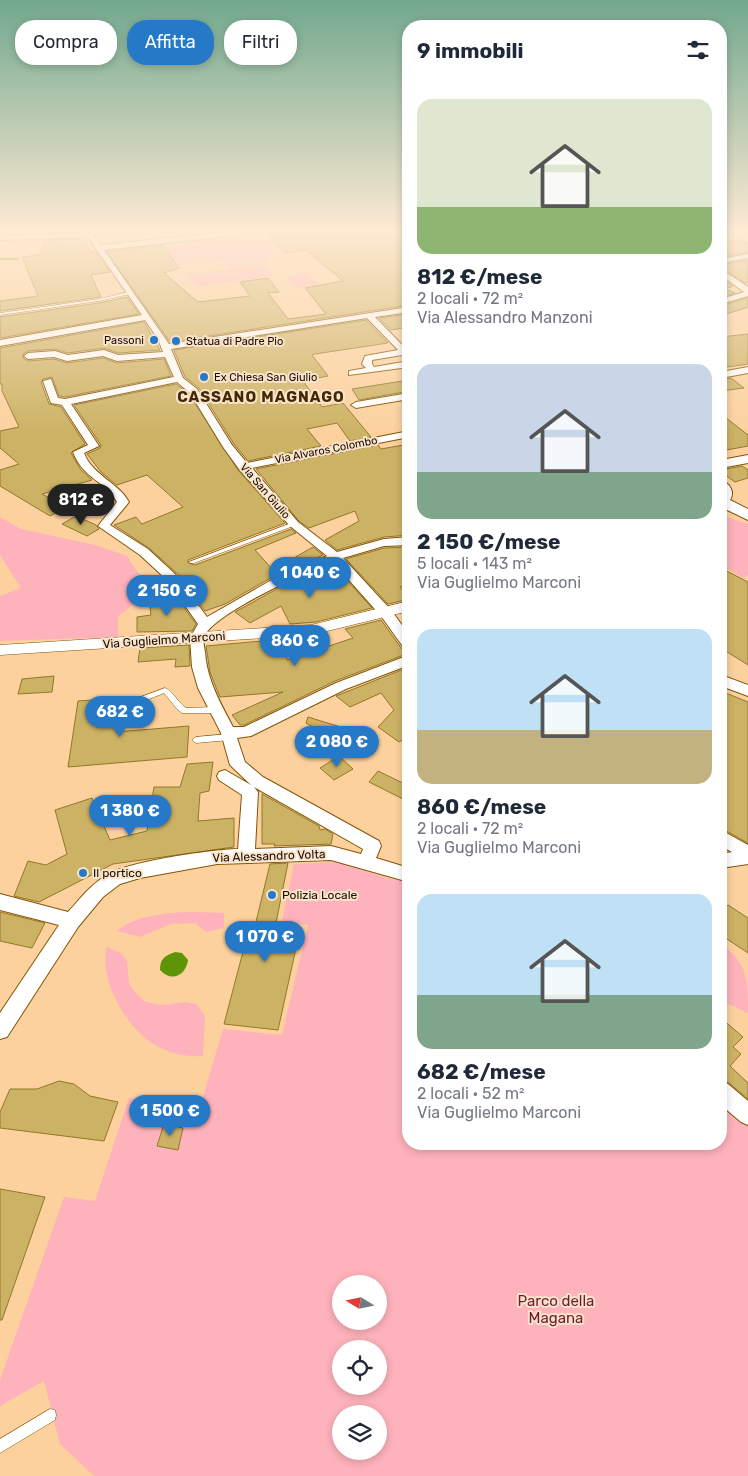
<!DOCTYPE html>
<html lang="it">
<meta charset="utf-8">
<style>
body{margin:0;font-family:Rubik,sans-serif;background:#f6f6f7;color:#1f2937;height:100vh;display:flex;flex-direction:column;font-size:19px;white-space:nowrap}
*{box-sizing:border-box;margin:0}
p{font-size:16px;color:#747a83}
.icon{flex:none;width:28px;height:28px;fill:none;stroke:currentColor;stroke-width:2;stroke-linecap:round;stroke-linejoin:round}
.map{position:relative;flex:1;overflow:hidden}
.drawer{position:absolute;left:402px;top:20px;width:325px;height:1130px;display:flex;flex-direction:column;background:#fff;border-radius:20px;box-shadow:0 2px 8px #0003}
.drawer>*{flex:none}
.guide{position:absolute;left:15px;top:20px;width:312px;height:45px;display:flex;gap:10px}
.needle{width:32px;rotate:280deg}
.buttons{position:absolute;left:332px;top:1275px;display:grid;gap:10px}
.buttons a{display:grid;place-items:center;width:55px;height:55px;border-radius:50%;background:#fff;box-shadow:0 2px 8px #0003;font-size:25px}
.price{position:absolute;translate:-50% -42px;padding:0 11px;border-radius:18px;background:#2579c7;color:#fff;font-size:16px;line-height:32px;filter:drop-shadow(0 1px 2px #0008)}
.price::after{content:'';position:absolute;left:50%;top:30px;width:15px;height:11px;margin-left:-8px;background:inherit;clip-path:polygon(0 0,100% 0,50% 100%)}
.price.active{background:#222;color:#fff}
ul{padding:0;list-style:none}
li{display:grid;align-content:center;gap:10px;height:265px;padding:0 15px}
li span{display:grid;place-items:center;height:155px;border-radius:15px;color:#555}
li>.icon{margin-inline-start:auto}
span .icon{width:90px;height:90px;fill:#fffc;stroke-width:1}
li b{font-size:21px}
h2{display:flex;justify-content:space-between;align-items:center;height:60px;padding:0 15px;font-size:21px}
.chip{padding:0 18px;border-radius:20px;background:#fff;box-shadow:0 2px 8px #0003;font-size:18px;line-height:45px}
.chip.active{background:#2579c7;color:#fff}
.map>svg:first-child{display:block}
.green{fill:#feb2bb;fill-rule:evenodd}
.water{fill:#5e9507}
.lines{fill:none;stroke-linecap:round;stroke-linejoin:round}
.stream{stroke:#5e9507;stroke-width:2.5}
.building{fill:#ccb264;stroke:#927827}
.service-casing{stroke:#845406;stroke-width:1}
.minor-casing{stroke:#845406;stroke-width:2}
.tertiary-casing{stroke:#845406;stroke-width:1}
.secondary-casing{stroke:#845406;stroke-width:2}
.service{fill:#fff;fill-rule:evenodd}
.minor{fill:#fff;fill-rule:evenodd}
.tertiary{fill:#fff;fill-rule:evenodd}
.secondary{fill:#fff;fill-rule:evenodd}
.poi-dot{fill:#2579c7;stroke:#f9e3ca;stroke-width:2}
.labels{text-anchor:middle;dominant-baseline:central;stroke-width:4;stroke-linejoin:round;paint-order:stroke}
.far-poi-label{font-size:11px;fill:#1b0c00;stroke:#f9e3ca;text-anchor:start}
.far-street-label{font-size:11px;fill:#1b0c00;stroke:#f9e3ca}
.street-label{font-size:12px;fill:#1b0c00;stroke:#f9e3ca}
.poi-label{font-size:12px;fill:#1b0c00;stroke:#f9e3ca;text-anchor:start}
.far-district-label{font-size:15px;font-weight:bold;letter-spacing:1px;fill:#422904;stroke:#f9e3ca}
.near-park-label{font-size:15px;fill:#6f1c2f;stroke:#f9e3ca}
</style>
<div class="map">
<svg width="748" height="1476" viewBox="0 0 748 1476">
<rect width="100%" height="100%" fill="#fcd19e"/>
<path class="green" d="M260 234 274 254 267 258 268 261 230 267 224 261 173 266 156 244Z
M263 264 273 276 197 287 188 275Z
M307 273 318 285 297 288 286 276Z
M721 515 748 524V575L743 578 721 565Z
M0 517 21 529 95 545 127 556 144 582 134 604 118 616V637L0 641V596L21 588 0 555Z
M338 862 387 878 409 882V1144H721V1099L748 1122V1476H94L60 1444 44 1381 0 1406V1380L64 1197 95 1201 129 1098 200 1107 223 1029 282 1035 308 925 282 921 294 864ZM341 1284H379V1321H341ZM341 1349H379V1386H341ZM341 1414H379V1451H341Z
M198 912 224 913V928L206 932 195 923 171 924 140 937 117 931C136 914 174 912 198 912Z
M721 944C748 962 748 982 748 1013L721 1001Z
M107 947 122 954 127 961 129 983 136 994 146 1002 163 1005 186 1002 196 1004 205 1016 203 1056C185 1057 171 1054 155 1045 127 1029 98 979 107 947Z"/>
<path class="water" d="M175 952 182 953 188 960C186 975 172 983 160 970 160 959 164 956 175 952Z"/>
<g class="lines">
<path class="stream" d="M0 259H18"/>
</g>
<path class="building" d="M279 229H370L375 233 399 229 409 234V305L170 342 107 252 162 245 179 268 164 273 198 302 250 296 240 282 268 278 279 292 268 293 288 319 326 314 305 288 343 281 306 250 285 253 267 234 275 233Z
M84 239 90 251H95L110 272 91 275 101 297 0 311V301L38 296 22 257 39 255 45 240Z
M739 239 748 243V252L721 257V242Z
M748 260V282L745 283 721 267V265Z
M721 278 733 286 725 289 735 293 721 297Z
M127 297 139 314 0 338V317L99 303Z
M748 298V307L721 316V306Z
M409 314V327L391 330 379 318Z
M366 320 388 343 315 354 312 355 328 376 303 381 322 407 343 403 371 437 350 441 337 423 307 429 321 446 248 461 234 444 199 388 185 377 174 350Z
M144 322 160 350 118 353 104 348 68 353 55 349 28 351 23 354V358L28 361 54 359 67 363 103 358 117 363 164 359 171 376 65 397 59 396 52 377 43 379 41 382 49 404 61 407 85 444 71 453 81 470 92 480 42 494 67 507 50 516 0 486V470L19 464 0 448V431L19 427 2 391V384H0V348Z
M748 334V364L721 368V337Z
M731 378 744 388 721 391V380Z
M409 380V391L359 400 352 389Z
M176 384 189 394 238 470 285 523 188 560V563L195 565 291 529 296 533 255 550 273 570 313 547 323 555 274 576 225 604 205 611 187 587 191 586 149 548 114 525 136 517 142 524 183 507 147 475 117 485 101 472 87 454 100 448 101 445 74 405Z
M721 414 748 435V446L721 451Z
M409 444V535L384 537 337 550 325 540 359 521 355 511 309 528 299 521 256 469 378 445 381 449Z
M742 466 748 470V478L735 482 721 472V470Z
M76 516 96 525 99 529 87 536 62 524Z
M409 547V584L400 587 409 599 388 604 346 559 384 548Z
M332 564 372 608 316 622 290 624 281 606 250 623 235 612 284 585Z
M721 568 748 582V665L721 648Z
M172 591 196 624 192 631 137 632V617L151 615 150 607 161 602 160 599 167 597 165 592Z
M381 620 402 649 409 651V653L335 681 244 725H240L232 715 283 692 220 697 217 690 210 672 206 646 284 639 287 660 353 638 345 629Z
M189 645 190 666 175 667 176 659 138 662 140 648Z
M409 667V736L399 742 378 727 394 710 381 693 350 707 336 696Z
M54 676 52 692 18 694 22 679Z
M721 691 748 702V843L721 828Z
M119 698 116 732 189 726 187 757 68 767 78 701Z
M308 717 377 738 359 752 306 723Z
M339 756 353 769 334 780 320 768Z
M213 762 209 791 200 793 198 821 234 818V847L113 864 39 902 14 896 28 861 46 865 67 854 55 810 92 798 110 840 147 831 154 787H180L187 764Z
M378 771 409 786V802L369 782Z
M262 794 319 826 320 830 325 829 333 834 331 844 274 846 275 844H262Z
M288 863 275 928 300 930 278 1030 224 1024 250 925 255 926 270 864Z
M728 905 748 918V953L721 935V912Z
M0 912 45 923 32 948 0 941Z
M721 1018 743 1037 733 1047 741 1054 730 1066 748 1083V1099L729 1083 721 1079Z
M59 1081 74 1084 90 1096 118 1102 104 1141 0 1128V1112L10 1089H37Z
M164 1124 183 1128 178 1150 157 1146Z
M0 1189 45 1197 2 1320H0Z"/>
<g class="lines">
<defs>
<path id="service" d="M129 292H130V294L99 301 0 315V313L99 299Z
M294 522 297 524 296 525 194 563H190L189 562Z
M165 688C174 692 178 703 186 708L215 707 219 710 215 713H182L177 709 164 693 137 704V724L136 726H130L129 724V703L130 701Z
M229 734 233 737 229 740 196 743 192 740 196 737Z
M50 1409 55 1410 56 1415 55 1420 0 1453V1439Z"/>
<path id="minor" d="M83 229H89L101 245 256 229H277L274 231 104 250 169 344 409 307V312L375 317 409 352V360L402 355 372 360V364L374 367 409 361V367L349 375V371L366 368 362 364 365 356 398 350 367 318 171 349 183 378 197 389 232 445 247 463 409 431V437L252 468 298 522 337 552 384 539 409 537V545L384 546 343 558 391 610 409 635V649L404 648 381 616 333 562C308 571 212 614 204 637 203 641 204 647 205 652 207 680 220 702 233 727H244L336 683 409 655V665L346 689 251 736 237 738 245 762 263 777 379 841 381 846 376 858 409 868V882L331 860 217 864 140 878 120 884 103 897 78 927 7 1037 0 1039V1013L59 925 0 910V894L68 912C80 899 91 884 107 875 129 861 210 850 238 849L242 795 219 780 217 776 219 772 225 770 251 785 230 765 221 733 198 688 192 667 190 638 198 624 167 580 140 555 98 526 117 502C107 482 83 479 73 452L88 445 62 405 51 403 43 381 51 379 58 398 65 399 174 377 165 357 117 361 103 356 67 361 54 357 28 359 24 356 28 353 55 351 68 355 104 350 118 355 163 352 158 339 145 320 0 346V340L142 315 88 237 0 240V236L85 233ZM177 382 190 393 223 447 239 469 290 526 327 556 275 578 207 617 175 574 148 549 110 525 129 502C118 482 93 476 84 453L99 446 71 404ZM254 787 363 849 361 854 331 846 255 849 258 792Z
M748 254V258L721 263V259Z
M721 269 748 287V296L721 304V299L744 292 721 275Z
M748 367V373L721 378V372Z
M409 393V399L356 408 351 405 356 402Z
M721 675 748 685V696L721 686Z
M721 830 748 845V864L721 868V854L732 852 721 846Z
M721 1081 728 1084 748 1101V1125L741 1122 721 1105Z"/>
<path id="tertiary" d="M409 601V611L311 635 0 655V645L311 625Z"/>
<path id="secondary" d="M748 455V463L721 468V460Z
M721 481C730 483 735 492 730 500L748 509V520L721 507Z"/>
</defs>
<use href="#service" class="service-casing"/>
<use href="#minor" class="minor-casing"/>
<use href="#tertiary" class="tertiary-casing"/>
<use href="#secondary" class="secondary-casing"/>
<use href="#service" class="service"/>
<use href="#minor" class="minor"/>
<use href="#tertiary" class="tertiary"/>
<use href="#secondary" class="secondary"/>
</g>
<linearGradient id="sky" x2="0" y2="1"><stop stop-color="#71a88e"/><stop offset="0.53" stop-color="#feead3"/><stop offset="1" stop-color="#feead3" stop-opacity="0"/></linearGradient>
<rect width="748" height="435" fill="url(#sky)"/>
<g class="poi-dot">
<circle cx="154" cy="340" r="5"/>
<circle cx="176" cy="341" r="5"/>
<circle cx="204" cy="377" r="5"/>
<circle cx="83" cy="873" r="5"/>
<circle cx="272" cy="895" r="5"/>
</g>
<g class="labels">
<g class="far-poi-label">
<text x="144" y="340" text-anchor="end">Passoni</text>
<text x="186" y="341">Statua di Padre Pio</text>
<text x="214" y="377">Ex Chiesa San Giulio</text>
</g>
<g class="far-street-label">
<text transform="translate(326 450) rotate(-11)">Via Alvaros Colombo</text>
<text transform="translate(265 491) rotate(49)">Via San Giulio</text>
</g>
<g class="street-label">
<text transform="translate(164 640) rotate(-4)">Via Guglielmo Marconi</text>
<text transform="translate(269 856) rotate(-2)">Via Alessandro Volta</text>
</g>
<g class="poi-label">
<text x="93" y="873">Il portico</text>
<text x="282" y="895">Polizia Locale</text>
</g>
<g class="far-district-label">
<text x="261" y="397">CASSANO MAGNAGO</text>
</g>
<g class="near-park-label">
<text x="556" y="1301">Parco della<tspan x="556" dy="17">Magana</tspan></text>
</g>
</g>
</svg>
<div class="buttons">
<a><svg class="needle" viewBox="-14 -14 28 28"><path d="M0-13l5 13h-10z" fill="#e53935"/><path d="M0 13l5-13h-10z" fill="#747a83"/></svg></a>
<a><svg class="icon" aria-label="locate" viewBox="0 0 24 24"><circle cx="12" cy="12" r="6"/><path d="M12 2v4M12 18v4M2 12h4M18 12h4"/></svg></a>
<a><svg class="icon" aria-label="layers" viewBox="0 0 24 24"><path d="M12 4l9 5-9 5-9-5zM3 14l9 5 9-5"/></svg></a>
</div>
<b class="price active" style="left:81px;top:526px">812 €</b>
<b class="price" style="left:310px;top:599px">1 040 €</b>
<b class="price" style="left:167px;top:617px">2 150 €</b>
<b class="price" style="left:295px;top:667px">860 €</b>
<b class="price" style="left:120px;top:738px">682 €</b>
<b class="price" style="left:337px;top:768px">2 080 €</b>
<b class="price" style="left:130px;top:837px">1 380 €</b>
<b class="price" style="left:265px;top:963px">1 070 €</b>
<b class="price" style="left:170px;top:1137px">1 500 €</b>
<div class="guide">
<a class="chip">Compra</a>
<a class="chip active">Affitta</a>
<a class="chip">Filtri</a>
</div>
<section class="drawer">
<h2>9 immobili<svg class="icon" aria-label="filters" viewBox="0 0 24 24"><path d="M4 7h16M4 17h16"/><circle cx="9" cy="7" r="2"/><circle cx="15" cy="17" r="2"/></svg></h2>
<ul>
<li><span style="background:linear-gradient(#dfe7d0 70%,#8fb573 0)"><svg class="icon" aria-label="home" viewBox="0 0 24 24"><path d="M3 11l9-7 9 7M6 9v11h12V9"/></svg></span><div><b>812 €/mese</b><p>2 locali · 72 m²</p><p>Via Alessandro Manzoni</p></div></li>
<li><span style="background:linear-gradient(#c9d6e8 70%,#7fa58c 0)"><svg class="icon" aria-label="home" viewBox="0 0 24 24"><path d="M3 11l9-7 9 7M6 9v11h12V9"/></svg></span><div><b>2 150 €/mese</b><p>5 locali · 143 m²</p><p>Via Guglielmo Marconi</p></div></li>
<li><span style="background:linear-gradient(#bfe0f5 65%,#c2b280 0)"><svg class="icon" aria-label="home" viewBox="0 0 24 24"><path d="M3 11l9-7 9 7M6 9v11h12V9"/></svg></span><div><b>860 €/mese</b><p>2 locali · 72 m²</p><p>Via Guglielmo Marconi</p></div></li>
<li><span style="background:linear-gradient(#bfe0f5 65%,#7fa58c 0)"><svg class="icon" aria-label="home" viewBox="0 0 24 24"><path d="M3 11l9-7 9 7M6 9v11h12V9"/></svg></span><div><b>682 €/mese</b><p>2 locali · 52 m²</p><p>Via Guglielmo Marconi</p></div></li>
</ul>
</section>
</div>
